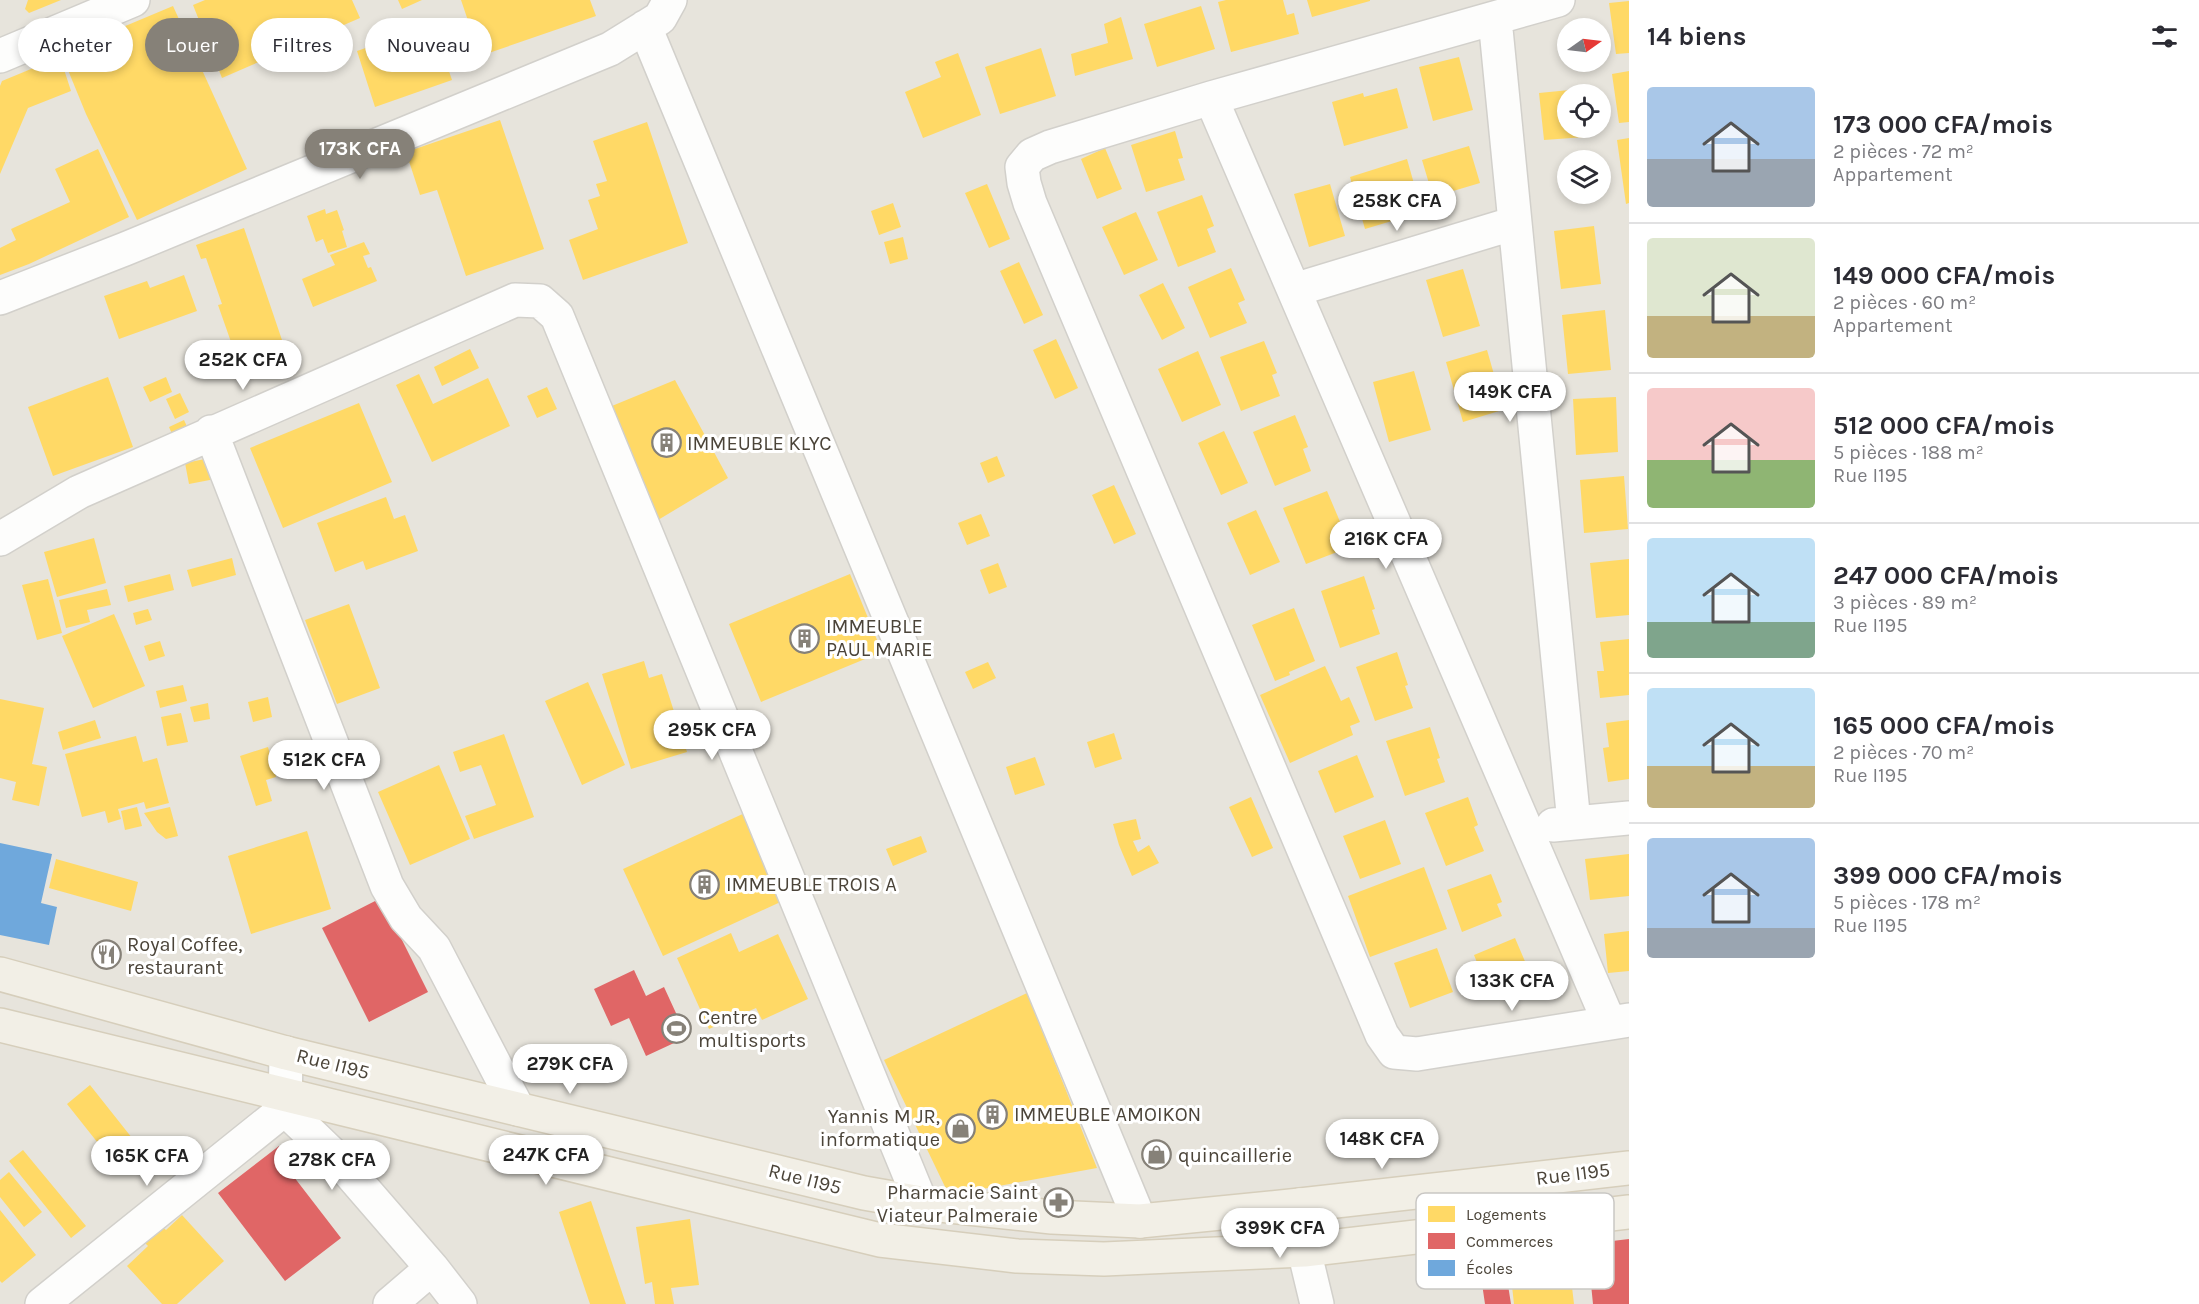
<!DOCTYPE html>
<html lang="fr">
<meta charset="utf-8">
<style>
body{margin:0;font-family:Karla,sans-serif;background:#f7f7f7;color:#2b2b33;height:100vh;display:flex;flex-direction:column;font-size:22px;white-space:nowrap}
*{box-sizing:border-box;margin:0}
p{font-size:20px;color:#7c7c81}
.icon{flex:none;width:33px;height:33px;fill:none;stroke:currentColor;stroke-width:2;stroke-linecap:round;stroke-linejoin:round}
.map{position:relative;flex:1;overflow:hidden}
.sheet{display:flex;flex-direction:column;background:#fff;width:570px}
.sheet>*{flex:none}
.guide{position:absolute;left:18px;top:18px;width:570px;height:54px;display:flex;gap:12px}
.needle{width:39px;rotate:76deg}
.fabs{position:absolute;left:1557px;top:18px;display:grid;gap:12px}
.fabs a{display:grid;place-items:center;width:54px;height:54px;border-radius:50%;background:#fff;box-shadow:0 3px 9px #0003;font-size:30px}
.price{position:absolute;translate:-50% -51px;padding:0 14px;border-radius:21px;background:#fff;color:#222;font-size:20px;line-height:39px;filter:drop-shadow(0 2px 3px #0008)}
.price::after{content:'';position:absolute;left:50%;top:36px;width:18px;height:14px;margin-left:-9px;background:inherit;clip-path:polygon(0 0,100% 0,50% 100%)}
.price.on{background:#868178;color:#fff}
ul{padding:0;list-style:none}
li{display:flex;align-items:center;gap:18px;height:150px;padding:0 18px}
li+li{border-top:2px solid #e1e1e2}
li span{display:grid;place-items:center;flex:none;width:168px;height:120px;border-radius:6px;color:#555}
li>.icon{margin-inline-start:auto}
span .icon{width:72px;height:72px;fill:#fffc;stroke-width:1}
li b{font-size:26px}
h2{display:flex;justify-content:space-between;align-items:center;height:72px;padding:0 18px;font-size:26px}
.pill{padding:0 21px;border-radius:27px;background:#fff;box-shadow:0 3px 9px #0003;font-size:21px;line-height:54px}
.pill.on{background:#868178;color:#fff}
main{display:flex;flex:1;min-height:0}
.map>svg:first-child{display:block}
.residential{fill:#e7e4dc;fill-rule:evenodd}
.homes{fill:#ffd966}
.shops{fill:#e06666}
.schools{fill:#6fa8dc}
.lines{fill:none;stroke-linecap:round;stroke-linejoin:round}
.minor-casing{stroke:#d2d0cb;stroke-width:36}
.major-casing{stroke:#d6cebb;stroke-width:36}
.minor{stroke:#fdfdfc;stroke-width:33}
.major{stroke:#f2efe6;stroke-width:33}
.labels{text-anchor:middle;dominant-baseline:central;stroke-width:6;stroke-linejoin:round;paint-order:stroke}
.poi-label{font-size:20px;fill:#4b4439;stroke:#fff;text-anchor:start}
.street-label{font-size:20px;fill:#4b4439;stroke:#fff}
.key{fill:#fff;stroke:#c9c7c4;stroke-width:1.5}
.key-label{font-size:16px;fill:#4b4439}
</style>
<main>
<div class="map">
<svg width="1629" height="1304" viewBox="0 0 1629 1304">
<rect width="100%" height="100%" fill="#f4f2ee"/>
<path class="residential" d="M0 0H1629V1304H0ZM1568 28H1600V62H1568ZM1568 94H1600V128H1568ZM1568 160H1600V194H1568Z"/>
<path class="homes" d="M28 0H61L29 13 25 9Z
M205 0H352L360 18 222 78 193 5Z
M398 0H422L402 9Z
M461 0H590L596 16 480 56Z
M1226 0H1283L1287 15 1294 13 1299 34 1231 52 1218 2Z
M1307 0H1370V1L1312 17Z
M1629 1V53L1616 54 1609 3Z
M173 6 247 169 137 220 86 114 61 53Z
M1201 6 1215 49 1157 67 1144 24Z
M1121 17 1133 59 1075 76 1071 54 1108 43 1104 24Z
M431 18 452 80 375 107 357 51 383 42 381 35Z
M1041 48 1056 96 1000 114 985 67Z
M958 53 981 115 923 138 905 92 941 77 935 62Z
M60 57 71 91 28 108 0 174V86L2 81Z
M1459 57 1473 110 1433 121 1419 67Z
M1629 71V122L1619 123 1612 74Z
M1397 88 1408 128 1344 146 1332 102 1363 93 1364 97Z
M1580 89V94H1568V128H1584L1585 137 1544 140 1539 93Z
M500 120 544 249 466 276 437 190 420 195 406 152Z
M647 122 688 243 583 280 569 240 598 229 588 200 600 196 596 184 607 181 593 141Z
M1175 131 1183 158 1178 159 1185 180 1146 192 1131 145Z
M1629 138V203L1626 204 1617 140Z
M1469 146 1480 183 1433 197 1422 160Z
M1105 148 1122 189 1097 199 1081 159Z
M98 149 129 217 29 264 0 275V248L16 240 11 229 70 202 55 169Z
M1407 159 1422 212 1365 229 1350 177Z
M987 184 1010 239 989 248 965 193Z
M1330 184 1345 236 1309 247 1294 194Z
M1202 195 1214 226 1207 229 1216 252 1178 267 1157 212Z
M893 203 901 227 879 235 871 211Z
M325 209 326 214 337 210 344 230 342 231 347 247 328 253 323 239 316 242 307 216Z
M1136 212 1158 260 1124 275 1102 227Z
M1594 226 1601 284 1561 289 1554 231Z
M244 228 283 343 237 359 218 305 222 304 206 258 201 259 196 245Z
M903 237 908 259 890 264 884 242Z
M364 242 370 254 363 256 368 268 371 267 377 281 313 307 302 279 335 265 330 255Z
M1019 262 1043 315 1024 324 1000 271Z
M1231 268 1245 300 1238 303 1247 323 1210 338 1188 287Z
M1463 269 1480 326 1443 337 1426 280Z
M184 275 197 311 119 339 104 296 147 281 150 288Z
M1163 283 1185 328 1162 340 1139 295Z
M1605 310 1611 370 1568 374 1562 315Z
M1056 339 1078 388 1055 399 1033 350Z
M1264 341 1277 373 1272 375 1280 396 1241 411 1220 357Z
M470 349 479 368 442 386 434 367Z
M1487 350 1497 385 1492 386 1499 411 1463 422 1446 362Z
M1198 351 1221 405 1182 422 1158 369Z
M1414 371 1431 430 1389 442 1373 382Z
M419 374 433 404 488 378 510 426 432 462 396 385Z
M108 377 133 447 53 476 28 407Z
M166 377 172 392 150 402 143 387Z
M675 380 728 478 658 520 607 408Z
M547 387 557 409 537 418 527 396Z
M180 393 189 412 175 419 166 399Z
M1616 397 1618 452 1576 455 1573 399Z
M359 403 392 482 283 528 250 448Z
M1295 415 1308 447 1303 449 1311 471 1275 486 1253 432Z
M184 420 190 433 175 441 169 427Z
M1224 431 1248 483 1221 495 1198 443Z
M997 456 1005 476 988 483 980 463Z
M210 458 215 479 189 484 185 463Z
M1624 476 1628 529 1584 533 1580 480Z
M1114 485 1136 534 1114 544 1092 495Z
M1327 491 1341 524 1337 526 1345 549 1306 564 1283 508Z
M386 497 394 519 405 515 418 551 366 570 363 561 335 572 317 523Z
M1256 510 1280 562 1250 575 1227 523Z
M981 514 990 536 967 545 958 523Z
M94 538 106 583 57 597 44 552Z
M232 558 236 575 192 587 187 570Z
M1629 559V615L1596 618 1590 563Z
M998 563 1007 587 989 594 980 570Z
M170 574 174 590 128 602 124 586Z
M850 574 882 652 761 702 729 624Z
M1364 576 1375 609 1372 610 1380 634 1340 648 1321 591Z
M48 579 62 633 37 640 22 585Z
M107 589 111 605 87 610 90 622 66 628 59 600Z
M349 604 380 688 337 704 305 620Z
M1294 608 1315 661 1289 672 1290 675 1275 681 1252 625Z
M148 609 152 620 136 625 133 613Z
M114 614 145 686 93 708 62 636Z
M1629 639V695L1600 698 1597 671H1604L1600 642Z
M160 641 165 656 149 661 144 646Z
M1397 652 1408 685 1405 686 1413 708 1375 721 1356 667Z
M644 661 649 678 662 674 687 752 631 769 602 674Z
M988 662 996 678 973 689 965 672Z
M1325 666 1341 701 1349 697 1360 722 1350 726 1353 735 1290 763 1260 695Z
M588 682 625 765 582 785 545 701Z
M183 685 187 701 160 708 156 691Z
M268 697 272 717 253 722 248 702Z
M0 699 44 708 32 764 47 767 39 806 12 800 16 782 0 778Z
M208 703 210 719 194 722 190 707Z
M181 713 188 742 167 746 161 717Z
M95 720 101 738 63 750 58 732Z
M1629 720V779L1608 782 1603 748 1609 747 1606 723Z
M1430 727 1440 758 1437 759 1445 782 1405 796 1386 741Z
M1114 733 1122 759 1095 768 1087 742Z
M504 734 534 817 474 839 465 816 496 805 481 765 460 772 453 752Z
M136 736 143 762 157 758 169 803 146 809 144 802 118 809 121 819 108 823 105 811 82 817 65 754Z
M268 747 276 777 266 780 272 801 256 806 240 756Z
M1357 755 1374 797 1335 813 1318 771Z
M1035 757 1045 785 1015 795 1006 767Z
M439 765 470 839 410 865 378 792Z
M1251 797 1273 848 1252 857 1229 807Z
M1468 797 1478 825 1474 827 1484 851 1446 866 1425 813Z
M137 807 142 826 125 830 121 811Z
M170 807 178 836 166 839 157 832 144 813Z
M747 812 787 899 663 956 623 869Z
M1136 819 1141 839 1133 841 1138 852 1149 845 1159 863 1132 876 1119 845 1113 824Z
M1385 820 1401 864 1360 879 1343 836Z
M307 831 331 909 251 934 228 856Z
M921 836 927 852 893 866 886 849Z
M1629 854V896L1590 900 1585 859Z
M56 859 138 882 131 911 49 888Z
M1424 867 1447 929 1370 957 1348 896Z
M1491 874 1502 902 1497 904 1502 916 1462 932 1447 890Z
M1629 931V971L1608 973 1604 934Z
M731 933 739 952 778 934 808 999 762 1020 756 1008 709 1029 677 958Z
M1515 938 1527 966 1522 969 1529 985 1492 1000 1474 955Z
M1437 948 1453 992 1410 1008 1394 963Z
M1027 993 1097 1168 949 1195 884 1060Z
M90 1085 136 1143 113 1162 67 1104Z
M23 1150 86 1226 71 1238 9 1161Z
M9 1172 42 1212 24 1227 0 1197V1180Z
M591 1201 626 1304H590L559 1212Z
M0 1210 36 1255 2 1283 0 1281Z
M182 1215 224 1261 177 1304H162L127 1266 148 1246 144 1242 161 1226 166 1230Z
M690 1219 699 1285 671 1288 674 1304H655L652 1282 645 1284 636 1227Z
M1568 1253 1574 1304H1514L1509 1259Z"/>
<path class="shops" d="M381 898 428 992 369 1022 322 928Z
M634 970 646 996 664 987 687 1037 646 1056 629 1018 611 1026 594 989Z
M279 1146 300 1172 294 1177 341 1238 285 1281 218 1193Z
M1629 1239V1304H1593L1587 1244Z
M1505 1266 1511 1304H1485L1480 1270Z"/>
<path class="schools" d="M0 843 52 854 41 903 57 907 49 945 0 935Z"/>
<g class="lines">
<defs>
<path id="minor" d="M1558 0 1211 98 1050 147 1032 155 1022 167 1024 183 1030 203 1382 1035 1394 1052 1417 1054 1629 1020
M1495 19 1574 823
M645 27 1140 1221
M0 56 133 0
M1211 98 1609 1022
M1294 290 1515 223
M0 298 125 249 610 49 660 18 670 0
M211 432 387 886 406 918 434 948 518 1109
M0 539 79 492 515 300 540 301 557 316 921 1203
M1553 825 1629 818
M286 1053 285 1109 341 1163 432 1268 460 1304
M1300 1205 1304 1250 1317 1304
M42 1304 285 1109
M390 1304 432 1268"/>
<path id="major" d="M0 974 286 1053 864 1193 921 1203 1052 1217 1140 1221 1300 1205 1629 1168
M0 1025 880 1240 1017 1256 1104 1259 1304 1250 1629 1212"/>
</defs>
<use href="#minor" class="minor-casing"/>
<use href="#major" class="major-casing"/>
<use href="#minor" class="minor"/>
<use href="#major" class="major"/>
</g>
<defs>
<symbol id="building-ring" viewBox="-11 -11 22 22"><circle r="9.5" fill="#fff" stroke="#868178" stroke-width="1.5"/><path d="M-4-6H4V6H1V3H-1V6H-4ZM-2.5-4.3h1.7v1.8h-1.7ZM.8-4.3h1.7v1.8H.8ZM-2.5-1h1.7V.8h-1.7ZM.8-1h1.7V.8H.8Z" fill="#868178"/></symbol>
<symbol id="restaurant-ring" viewBox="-11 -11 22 22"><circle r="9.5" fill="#fff" stroke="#868178" stroke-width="1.5"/><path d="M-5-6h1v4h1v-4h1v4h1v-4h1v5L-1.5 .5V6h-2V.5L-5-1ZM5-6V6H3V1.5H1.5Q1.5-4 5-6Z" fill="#868178"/></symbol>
<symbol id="stadium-ring" viewBox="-11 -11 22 22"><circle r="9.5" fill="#fff" stroke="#868178" stroke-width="1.5"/><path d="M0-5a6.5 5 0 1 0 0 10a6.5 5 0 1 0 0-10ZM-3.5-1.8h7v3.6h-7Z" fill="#868178"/></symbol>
<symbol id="shop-ring" viewBox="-11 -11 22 22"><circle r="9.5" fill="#fff" stroke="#868178" stroke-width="1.5"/><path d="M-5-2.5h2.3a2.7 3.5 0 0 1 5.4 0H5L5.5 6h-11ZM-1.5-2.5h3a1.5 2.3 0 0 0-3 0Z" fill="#868178"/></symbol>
<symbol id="pharmacy-ring" viewBox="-11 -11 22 22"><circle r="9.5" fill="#fff" stroke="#868178" stroke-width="1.5"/><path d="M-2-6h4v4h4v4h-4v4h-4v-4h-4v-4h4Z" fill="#868178"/></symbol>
</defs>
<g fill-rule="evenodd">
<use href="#building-ring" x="650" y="426" width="33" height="33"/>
<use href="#building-ring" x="788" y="622" width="33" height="33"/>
<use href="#building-ring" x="688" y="868" width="33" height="33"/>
<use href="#restaurant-ring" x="90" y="938" width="33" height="33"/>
<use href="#stadium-ring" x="660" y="1012" width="33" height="33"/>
<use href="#building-ring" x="976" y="1098" width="33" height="33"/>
<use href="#shop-ring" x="944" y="1112" width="33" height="33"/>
<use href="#shop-ring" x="1140" y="1138" width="33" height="33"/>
<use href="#pharmacy-ring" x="1042" y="1186" width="33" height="33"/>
</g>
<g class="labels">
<g class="poi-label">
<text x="687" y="443">IMMEUBLE KLYC</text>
<text x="826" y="626">IMMEUBLE<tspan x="826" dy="23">PAUL MARIE</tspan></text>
<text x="726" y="884">IMMEUBLE TROIS A</text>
<text x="127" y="944">Royal Coffee,<tspan x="127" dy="23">restaurant</tspan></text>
<text x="698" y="1017">Centre<tspan x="698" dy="23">multisports</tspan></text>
<text x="1014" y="1114">IMMEUBLE AMOIKON</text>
<text x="940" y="1116" text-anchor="end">Yannis M JR,<tspan x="940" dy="23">informatique</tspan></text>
<text x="1178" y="1155">quincaillerie</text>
<text x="1038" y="1192" text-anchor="end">Pharmacie Saint<tspan x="1038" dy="23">Viateur Palmeraie</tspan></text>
</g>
<g class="street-label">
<text transform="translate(333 1064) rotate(14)">Rue I195</text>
<text transform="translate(1573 1174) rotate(-7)">Rue I195</text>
<text transform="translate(805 1179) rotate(14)">Rue I195</text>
</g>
</g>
<rect x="1416" y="1193" width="198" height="96" rx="9" class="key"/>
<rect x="1428" y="1206" width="27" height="16" fill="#ffd966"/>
<rect x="1428" y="1233" width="27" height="16" fill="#e06666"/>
<rect x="1428" y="1260" width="27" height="16" fill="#6fa8dc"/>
<g class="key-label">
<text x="1466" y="1220">Logements</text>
<text x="1466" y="1247">Commerces</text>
<text x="1466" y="1274">Écoles</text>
</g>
</svg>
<div class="fabs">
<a><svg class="needle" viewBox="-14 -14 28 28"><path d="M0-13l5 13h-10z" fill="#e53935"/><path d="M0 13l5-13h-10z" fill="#7c7c81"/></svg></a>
<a><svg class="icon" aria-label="locate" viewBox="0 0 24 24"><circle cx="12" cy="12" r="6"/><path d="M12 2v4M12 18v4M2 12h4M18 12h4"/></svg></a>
<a><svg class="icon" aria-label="layers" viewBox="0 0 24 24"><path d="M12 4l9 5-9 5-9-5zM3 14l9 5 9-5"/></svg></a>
</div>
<b class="price on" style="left:360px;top:180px">173K CFA</b>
<b class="price" style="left:1397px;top:232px">258K CFA</b>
<b class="price" style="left:243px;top:391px">252K CFA</b>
<b class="price" style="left:1510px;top:423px">149K CFA</b>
<b class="price" style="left:1386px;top:570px">216K CFA</b>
<b class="price" style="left:712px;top:761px">295K CFA</b>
<b class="price" style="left:324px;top:791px">512K CFA</b>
<b class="price" style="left:1512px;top:1012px">133K CFA</b>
<b class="price" style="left:570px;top:1095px">279K CFA</b>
<b class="price" style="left:1382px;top:1170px">148K CFA</b>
<b class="price" style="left:546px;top:1186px">247K CFA</b>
<b class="price" style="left:147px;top:1187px">165K CFA</b>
<b class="price" style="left:332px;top:1191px">278K CFA</b>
<b class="price" style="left:1280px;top:1259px">399K CFA</b>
<div class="guide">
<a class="pill">Acheter</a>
<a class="pill on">Louer</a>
<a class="pill">Filtres</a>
<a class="pill">Nouveau</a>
</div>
</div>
<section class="sheet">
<h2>14 biens<svg class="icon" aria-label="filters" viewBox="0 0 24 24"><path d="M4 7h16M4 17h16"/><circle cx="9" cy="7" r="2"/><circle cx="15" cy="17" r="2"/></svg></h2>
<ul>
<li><span style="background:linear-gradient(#a9c7e8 60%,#9aa5b1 0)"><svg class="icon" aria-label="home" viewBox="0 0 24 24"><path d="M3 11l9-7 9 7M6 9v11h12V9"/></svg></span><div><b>173 000 CFA/mois</b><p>2 pièces · 72 m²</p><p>Appartement</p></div></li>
<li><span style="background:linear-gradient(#dfe7d0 65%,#c2b280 0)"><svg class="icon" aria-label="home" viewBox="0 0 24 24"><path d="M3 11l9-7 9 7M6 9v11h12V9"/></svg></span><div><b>149 000 CFA/mois</b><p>2 pièces · 60 m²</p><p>Appartement</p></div></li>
<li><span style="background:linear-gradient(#f6c9c9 60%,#8fb573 0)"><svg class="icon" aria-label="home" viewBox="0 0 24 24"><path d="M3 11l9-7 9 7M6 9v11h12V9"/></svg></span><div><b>512 000 CFA/mois</b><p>5 pièces · 188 m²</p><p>Rue I195</p></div></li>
<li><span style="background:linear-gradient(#bfe0f5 70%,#7fa58c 0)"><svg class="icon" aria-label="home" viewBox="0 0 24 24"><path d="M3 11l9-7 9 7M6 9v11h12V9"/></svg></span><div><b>247 000 CFA/mois</b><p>3 pièces · 89 m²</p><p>Rue I195</p></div></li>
<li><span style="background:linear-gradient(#bfe0f5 65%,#c2b280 0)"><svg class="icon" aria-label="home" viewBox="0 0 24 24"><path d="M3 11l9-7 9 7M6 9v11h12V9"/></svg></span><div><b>165 000 CFA/mois</b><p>2 pièces · 70 m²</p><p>Rue I195</p></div></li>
<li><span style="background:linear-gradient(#a9c7e8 75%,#9aa5b1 0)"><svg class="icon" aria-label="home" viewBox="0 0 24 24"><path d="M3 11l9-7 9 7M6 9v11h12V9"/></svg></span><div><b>399 000 CFA/mois</b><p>5 pièces · 178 m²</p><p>Rue I195</p></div></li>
</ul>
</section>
</main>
